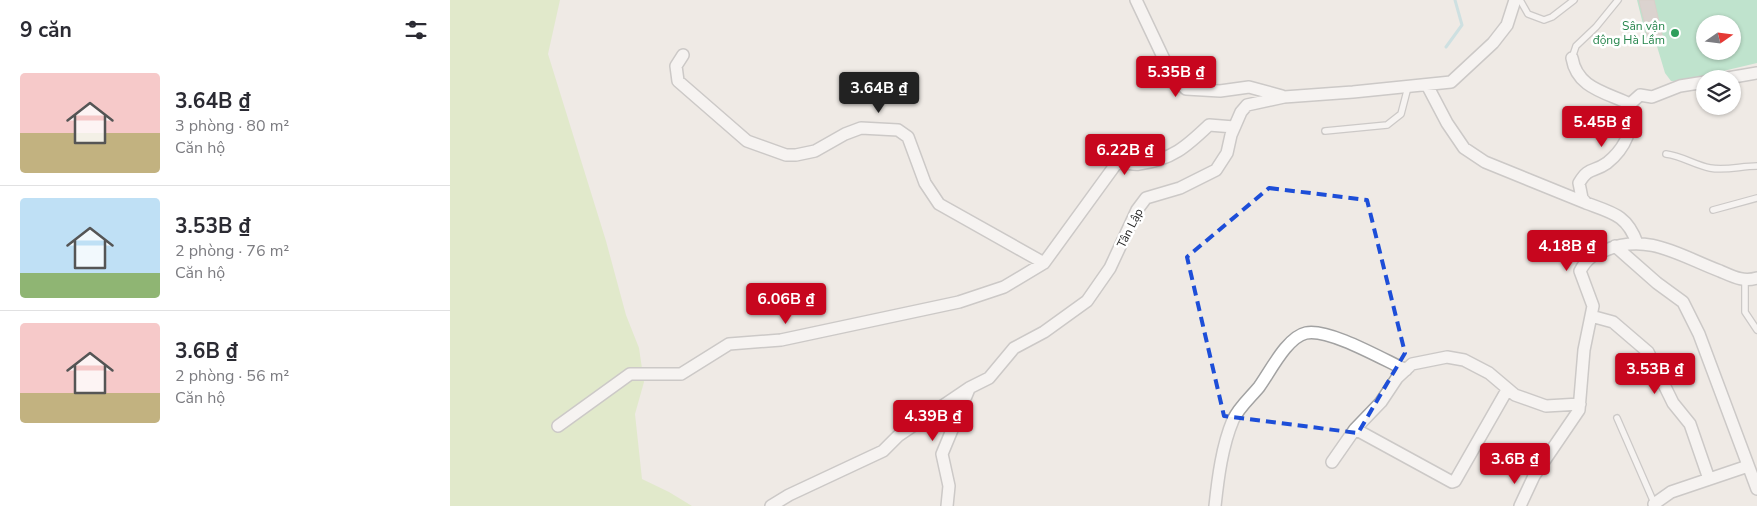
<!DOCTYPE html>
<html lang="vi">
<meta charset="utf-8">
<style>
body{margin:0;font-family:"Nunito Sans",sans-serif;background:#f2f2f3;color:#2b2b33;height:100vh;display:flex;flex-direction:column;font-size:19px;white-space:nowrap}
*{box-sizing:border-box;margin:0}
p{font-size:16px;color:#7c7c81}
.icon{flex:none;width:28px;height:28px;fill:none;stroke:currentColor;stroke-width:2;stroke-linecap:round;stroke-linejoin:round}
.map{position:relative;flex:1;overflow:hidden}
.details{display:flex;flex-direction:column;background:#fff;width:450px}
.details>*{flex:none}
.needle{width:32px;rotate:76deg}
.controls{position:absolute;left:1246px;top:15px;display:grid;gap:10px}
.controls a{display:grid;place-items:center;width:45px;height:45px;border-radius:50%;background:#fff;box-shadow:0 1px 4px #0004;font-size:25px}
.price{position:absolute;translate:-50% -42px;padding:0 11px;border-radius:5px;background:#c7061e;color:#fff;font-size:16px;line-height:32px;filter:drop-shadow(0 1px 2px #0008)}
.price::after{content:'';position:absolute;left:50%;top:30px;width:15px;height:11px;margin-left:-8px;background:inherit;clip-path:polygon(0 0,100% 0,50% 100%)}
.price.active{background:#222;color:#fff}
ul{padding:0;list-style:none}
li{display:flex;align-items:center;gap:15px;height:125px;padding:0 20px}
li+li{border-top:1px solid #e1e1e2}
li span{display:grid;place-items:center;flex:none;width:140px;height:100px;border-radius:5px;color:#555}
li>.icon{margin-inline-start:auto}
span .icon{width:60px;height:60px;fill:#fffc;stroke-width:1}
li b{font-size:21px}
h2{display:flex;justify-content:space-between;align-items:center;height:60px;padding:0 20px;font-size:21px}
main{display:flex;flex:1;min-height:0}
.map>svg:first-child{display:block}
.grass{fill:#d1e8ac}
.pitch{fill:#85dcb0;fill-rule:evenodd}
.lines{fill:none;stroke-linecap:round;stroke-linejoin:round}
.stream{stroke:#a7d6db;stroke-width:3}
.building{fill:#c4b9b4;stroke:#c0afa8}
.service-casing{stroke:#a2a2a2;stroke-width:8}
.minor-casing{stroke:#a2a2a2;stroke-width:14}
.service{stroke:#fff;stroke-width:5.5}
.minor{stroke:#fff;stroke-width:11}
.marked{fill:none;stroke:#1d4ed8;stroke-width:4;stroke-dasharray:10 6;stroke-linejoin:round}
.leisure-dot{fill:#2e9e5b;stroke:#fff;stroke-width:2}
.labels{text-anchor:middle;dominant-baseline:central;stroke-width:5;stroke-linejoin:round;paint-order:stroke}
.leisure-label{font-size:12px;fill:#27864d;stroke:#fff;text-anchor:end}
.street-label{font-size:12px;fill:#1e1e1e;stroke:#fff}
</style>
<main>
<section class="details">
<h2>9 căn<svg class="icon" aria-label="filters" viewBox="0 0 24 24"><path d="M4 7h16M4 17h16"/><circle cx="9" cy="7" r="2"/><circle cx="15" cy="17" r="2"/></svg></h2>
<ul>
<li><span style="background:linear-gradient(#f6c9c9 60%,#c2b280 0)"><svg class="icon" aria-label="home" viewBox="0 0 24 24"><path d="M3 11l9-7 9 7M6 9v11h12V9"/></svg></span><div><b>3.64B ₫</b><p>3 phòng · 80 m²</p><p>Căn hộ</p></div></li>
<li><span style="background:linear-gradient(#bfe0f5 75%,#8fb573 0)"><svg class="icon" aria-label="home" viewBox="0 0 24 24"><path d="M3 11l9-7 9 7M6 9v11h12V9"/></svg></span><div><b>3.53B ₫</b><p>2 phòng · 76 m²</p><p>Căn hộ</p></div></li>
<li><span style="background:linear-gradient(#f6c9c9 70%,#c2b280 0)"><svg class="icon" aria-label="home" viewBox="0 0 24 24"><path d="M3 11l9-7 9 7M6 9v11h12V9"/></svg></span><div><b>3.6B ₫</b><p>2 phòng · 56 m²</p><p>Căn hộ</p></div></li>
</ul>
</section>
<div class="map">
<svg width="1307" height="506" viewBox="0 0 1307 506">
<rect width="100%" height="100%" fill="#efeae5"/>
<path class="grass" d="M0 0H110L98 54 156 241 176 315 189 348 194 382 185 414 192 479 219 492 242 506H0Z"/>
<path class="pitch" d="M1187 0H1307V63L1231 81H1221L1215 73 1206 43 1198 44ZM1255 24H1282V51H1255Z"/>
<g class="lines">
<path class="stream" d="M996 47 1012 25 1005 0"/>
</g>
<path class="building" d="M1189 0H1204L1213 39 1199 42Z"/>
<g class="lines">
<defs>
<path id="service" d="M1070 0 1078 14 1094 20 1102 17 1124 0
M1122 58 1126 46 1146 27 1168 0
M875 131 937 125 951 114 958 87
M1216 154C1232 156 1245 165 1260 168 1276 171 1291 166 1307 166
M1263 210 1307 198
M1295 281V312L1307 330
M1167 418 1205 505"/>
<path id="minor" d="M686 0 722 76 736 89 770 91 799 87 832 96
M233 55 226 66 228 81 297 141 336 155H346L365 151 395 134 411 128 448 130 458 137 475 183 489 204 594 263
M1122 58C1127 88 1155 92 1180 104
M1272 79 1307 73
M977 85 997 123 1014 148 1035 162 1136 203
M1187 243C1177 215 1163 213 1136 203L1132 198 1129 183C1139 166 1143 173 1157 163 1176 148 1184 127 1180 104L1190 95 1202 97 1230 86 1255 82
M1165 246 1207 283 1233 302 1249 334 1307 489
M1141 316 1163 322 1198 352 1223 403 1240 424 1259 479
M108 426 180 374H231L279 344 331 340 509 302 554 287 594 263 666 164C674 161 681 165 689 164 722 160 737 146 759 125L784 127
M905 429 1002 482 1005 481 1057 390
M882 462 905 429 931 402 947 378 962 364 997 357 1014 360 1039 373 1065 395 1096 406 1130 404
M1204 504 1221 492 1298 466
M321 506 339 495 433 451 448 436 519 388 539 378 564 348 594 332 637 301 660 268 687 210 696 198 730 188 766 170 777 153 781 135 791 112 797 105 834 97 903 92 1001 82 1043 43 1057 25 1065 0
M497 506 499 486 492 454 519 389
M765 506C768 478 772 446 783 420 789 407 800 398 809 387 820 372 837 337 856 333 879 328 934 360 956 370
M1070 506 1084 476 1129 410 1134 350 1143 306 1130 271C1137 258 1143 255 1156 250 1198 232 1232 257 1270 271 1284 277 1293 282 1307 278"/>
</defs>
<use href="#service" class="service-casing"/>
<use href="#minor" class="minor-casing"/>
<use href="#service" class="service"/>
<use href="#minor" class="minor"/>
</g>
<path d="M0 0H1307V506H0ZM819 188 917 200 955 353 908 433 774 416 737 257Z" fill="#efeae5" fill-opacity=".55" fill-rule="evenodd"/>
<path class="marked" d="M819 188 917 200 955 353 908 433 774 416 737 257Z"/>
<circle class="leisure-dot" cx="1225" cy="33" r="5"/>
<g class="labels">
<g class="leisure-label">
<text x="1215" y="26">Sân vận<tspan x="1215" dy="14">động Hà Lầm</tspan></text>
</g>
<g class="street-label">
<text transform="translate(680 228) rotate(-63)">Tân Lập</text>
</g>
</g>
</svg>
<div class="controls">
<a><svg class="needle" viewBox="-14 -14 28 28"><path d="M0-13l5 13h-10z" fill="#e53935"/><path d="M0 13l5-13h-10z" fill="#7c7c81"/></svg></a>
<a><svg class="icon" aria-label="layers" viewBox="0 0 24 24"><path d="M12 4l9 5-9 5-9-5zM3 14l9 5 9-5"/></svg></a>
</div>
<b class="price" style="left:726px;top:98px">5.35B ₫</b>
<b class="price active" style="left:429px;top:114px">3.64B ₫</b>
<b class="price" style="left:1152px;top:148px">5.45B ₫</b>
<b class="price" style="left:675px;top:176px">6.22B ₫</b>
<b class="price" style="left:1117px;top:272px">4.18B ₫</b>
<b class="price" style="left:336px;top:325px">6.06B ₫</b>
<b class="price" style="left:1205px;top:395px">3.53B ₫</b>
<b class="price" style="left:483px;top:442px">4.39B ₫</b>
<b class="price" style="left:1065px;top:485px">3.6B ₫</b>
</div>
</main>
